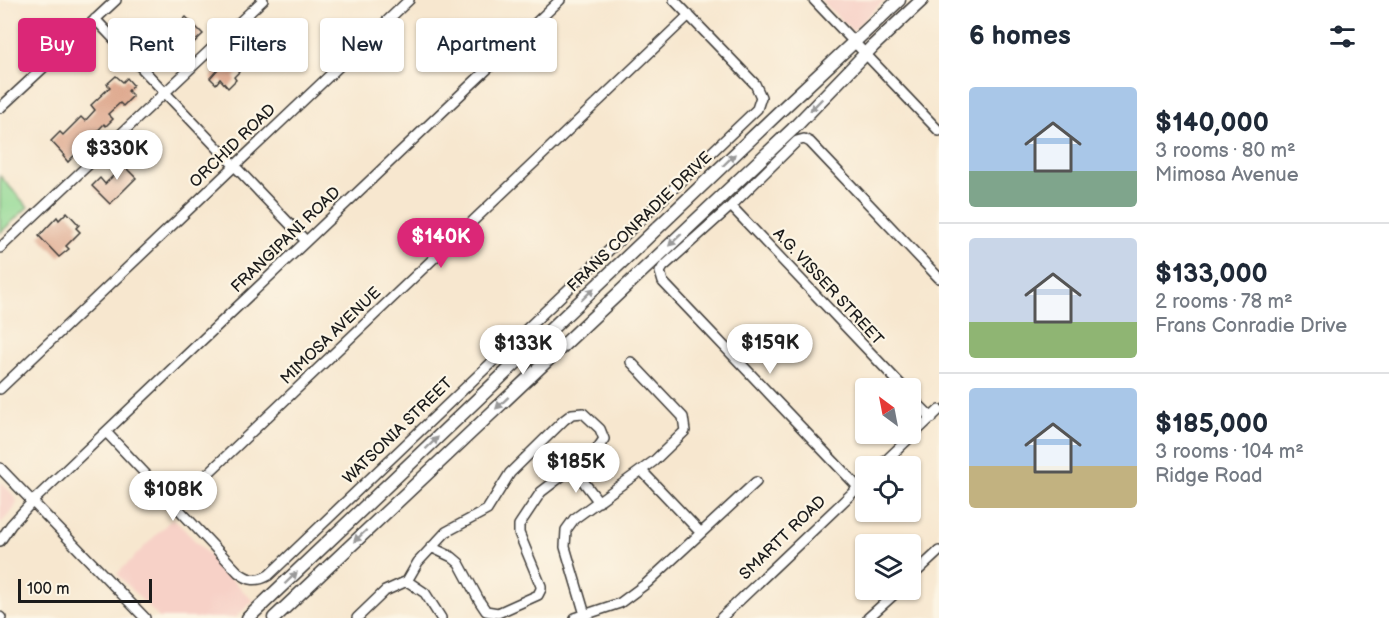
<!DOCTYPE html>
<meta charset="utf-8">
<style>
body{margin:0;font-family:"Balsamiq Sans",sans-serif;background:#f2f2f3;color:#1f2937;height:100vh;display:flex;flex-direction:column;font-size:22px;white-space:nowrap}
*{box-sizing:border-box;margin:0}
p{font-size:20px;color:#747a83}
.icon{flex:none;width:33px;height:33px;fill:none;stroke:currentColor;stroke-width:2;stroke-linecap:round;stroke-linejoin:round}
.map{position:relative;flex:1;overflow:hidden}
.drawer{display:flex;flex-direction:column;background:#fff;width:450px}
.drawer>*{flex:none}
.banner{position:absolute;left:18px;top:18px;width:570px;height:54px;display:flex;gap:12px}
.needle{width:39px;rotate:328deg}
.fabs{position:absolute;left:855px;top:378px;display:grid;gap:12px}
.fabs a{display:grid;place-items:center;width:66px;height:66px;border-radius:6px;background:#fff;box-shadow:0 2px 4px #0004;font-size:30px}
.scale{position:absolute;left:18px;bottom:15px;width:134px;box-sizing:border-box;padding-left:6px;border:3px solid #1c1c1c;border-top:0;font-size:16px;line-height:21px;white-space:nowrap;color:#1c1c1c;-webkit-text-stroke:4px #fcf5e5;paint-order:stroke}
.price{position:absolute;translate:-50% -51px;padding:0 14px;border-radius:21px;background:#fff;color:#222;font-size:20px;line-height:39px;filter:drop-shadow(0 2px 3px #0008)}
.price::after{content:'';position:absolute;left:50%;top:36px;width:18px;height:14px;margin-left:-9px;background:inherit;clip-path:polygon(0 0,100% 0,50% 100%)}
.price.current{background:#db2777;color:#fff}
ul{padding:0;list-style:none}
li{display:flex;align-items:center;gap:18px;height:150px;padding:0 30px}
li+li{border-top:2px solid #e0e1e3}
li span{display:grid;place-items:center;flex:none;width:168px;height:120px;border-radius:6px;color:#555}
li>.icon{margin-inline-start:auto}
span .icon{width:72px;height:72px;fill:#fffc;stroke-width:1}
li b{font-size:26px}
h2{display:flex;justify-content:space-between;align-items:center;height:72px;padding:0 30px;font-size:26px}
.tag{padding:0 21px;border-radius:6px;background:#fff;box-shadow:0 2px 4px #0004;font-size:21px;line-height:54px}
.tag.current{background:#db2777;color:#fff}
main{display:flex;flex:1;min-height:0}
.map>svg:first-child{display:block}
.built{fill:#f7d1c7}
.green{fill:#90d893;stroke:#567a58;stroke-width:1.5}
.building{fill:#dea88e}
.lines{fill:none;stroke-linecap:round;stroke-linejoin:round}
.minor-casing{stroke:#3d3a37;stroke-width:12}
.major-casing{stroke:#3d3a37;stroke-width:15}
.minor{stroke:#fff;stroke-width:9}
.major{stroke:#fff;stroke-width:12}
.oneway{fill:#999}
.labels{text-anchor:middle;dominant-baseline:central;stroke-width:4.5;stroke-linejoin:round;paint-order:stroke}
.street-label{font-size:16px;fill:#1c1c1c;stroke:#fcf5e5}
</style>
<main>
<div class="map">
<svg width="939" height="618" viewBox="0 0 939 618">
<rect width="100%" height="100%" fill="#fcf5e5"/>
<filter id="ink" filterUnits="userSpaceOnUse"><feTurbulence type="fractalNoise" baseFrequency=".0167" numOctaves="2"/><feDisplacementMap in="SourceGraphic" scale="12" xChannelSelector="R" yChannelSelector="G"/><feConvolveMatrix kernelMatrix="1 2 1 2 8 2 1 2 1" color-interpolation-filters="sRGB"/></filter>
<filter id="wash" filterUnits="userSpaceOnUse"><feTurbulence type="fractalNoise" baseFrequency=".008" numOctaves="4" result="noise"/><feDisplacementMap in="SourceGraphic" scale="24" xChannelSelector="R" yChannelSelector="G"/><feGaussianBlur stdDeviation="1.35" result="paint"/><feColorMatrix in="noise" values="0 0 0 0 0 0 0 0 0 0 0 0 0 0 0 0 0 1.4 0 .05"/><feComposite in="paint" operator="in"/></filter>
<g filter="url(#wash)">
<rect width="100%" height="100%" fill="#f7e7cf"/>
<path class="built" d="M821 0H885L852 31Z
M0 481 15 497 17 502 14 509 0 524Z
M173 518 253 601 235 618H159L117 574Z"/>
<path class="green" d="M0 176 28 207 0 233Z"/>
<g id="blocks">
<path class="building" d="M186 17 203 34 184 52 178 45 184 40 178 33 182 29 178 25Z
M227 59 239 72 234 77 236 80 228 88 220 79 216 84 210 78Z
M116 76 123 82 127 78 133 85 128 91 133 96 123 106 120 103 108 114 113 119 106 126 104 124 68 162 63 156 64 155 51 141 60 132 63 135 81 117 85 121 95 110 91 105 110 87 107 84Z
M129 154 136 161 127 169 136 178 110 204 92 186 100 178 105 184 115 174 112 170Z
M67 212 79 225 76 228 80 232 66 246 69 249 59 257 39 236 57 217 59 220Z"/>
</g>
</g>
<g filter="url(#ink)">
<use href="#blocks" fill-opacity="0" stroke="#3d3a37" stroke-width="1.5"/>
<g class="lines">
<defs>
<path id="minor" d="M814 0 939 131
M95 19 306 241
M0 108 116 0
M731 206 904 388
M0 248 263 0
M0 389 409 0
M910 396 932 418
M106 432 238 572C249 581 257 582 269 575L757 109 761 97 755 84 674 0
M880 466 939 410
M0 468 145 618
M573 468 599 502
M642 471 701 533
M858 487 663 282 660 272 663 267 731 206 797 141 804 139 810 142 939 278
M176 504 689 15
M0 541 11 525 32 502 560 0
M910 578 939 551
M407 581 425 593 441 618
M0 617 1 618
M357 618 385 591 407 581 418 562 446 532 487 510 510 473 564 420 572 414 583 413 600 429 604 439 597 449 541 492 519 525V533L541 586V589L538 595 498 613 486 611 480 602 459 563 452 557 431 547
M575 618 620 603 647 583 756 482
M586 618 565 547 566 530 574 519 654 461 685 431 683 417 631 362
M721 618 866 480
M868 618 899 590"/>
<path id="major" d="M248 618 778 113 899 0
M274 618 793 129 873 46 922 0"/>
</defs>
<use href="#minor" class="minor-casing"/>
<use href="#major" class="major-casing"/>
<use href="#minor" class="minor"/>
<use href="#major" class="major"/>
</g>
<defs><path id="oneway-solid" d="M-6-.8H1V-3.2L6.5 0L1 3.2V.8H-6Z" transform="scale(1.5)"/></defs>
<g class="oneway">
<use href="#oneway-solid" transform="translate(816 105) rotate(134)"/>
<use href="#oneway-solid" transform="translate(729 160) rotate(-44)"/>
<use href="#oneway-solid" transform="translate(675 240) rotate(137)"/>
<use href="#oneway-solid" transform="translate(588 294) rotate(-44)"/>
<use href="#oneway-solid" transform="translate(502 403) rotate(137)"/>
<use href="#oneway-solid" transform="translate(432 443) rotate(-44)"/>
<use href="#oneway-solid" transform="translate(360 536) rotate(137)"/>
<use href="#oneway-solid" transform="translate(291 578) rotate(-44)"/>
</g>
</g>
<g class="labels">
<g class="street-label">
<text transform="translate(233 146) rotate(-44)">ORCHID ROAD</text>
<text transform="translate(640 222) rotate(-44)">FRANS CONRADIE DRIVE</text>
<text transform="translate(286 240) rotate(-44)">FRANGIPANI ROAD</text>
<text transform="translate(828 287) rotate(47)">A.G. VISSER STREET</text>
<text transform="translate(331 336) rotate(-44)">MIMOSA AVENUE</text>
<text transform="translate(398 431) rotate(-44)">WATSONIA STREET</text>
<text transform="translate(783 538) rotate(-44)">SMARTT ROAD</text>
</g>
</g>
</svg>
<div class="fabs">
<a><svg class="needle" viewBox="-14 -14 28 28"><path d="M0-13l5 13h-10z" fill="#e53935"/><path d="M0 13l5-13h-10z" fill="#747a83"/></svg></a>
<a><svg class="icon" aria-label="locate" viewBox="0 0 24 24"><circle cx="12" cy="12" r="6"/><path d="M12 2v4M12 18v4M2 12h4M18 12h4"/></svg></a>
<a><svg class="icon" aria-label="layers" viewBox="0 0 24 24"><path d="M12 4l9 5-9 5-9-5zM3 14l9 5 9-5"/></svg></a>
</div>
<div class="scale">100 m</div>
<b class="price" style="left:117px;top:181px">$330K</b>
<b class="price current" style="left:441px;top:269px">$140K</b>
<b class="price" style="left:770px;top:375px">$159K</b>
<b class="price" style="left:523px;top:376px">$133K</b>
<b class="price" style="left:576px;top:494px">$185K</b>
<b class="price" style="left:173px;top:522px">$108K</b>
<div class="banner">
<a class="tag current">Buy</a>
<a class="tag">Rent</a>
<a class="tag">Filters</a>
<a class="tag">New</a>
<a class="tag">Apartment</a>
</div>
</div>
<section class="drawer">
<h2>6 homes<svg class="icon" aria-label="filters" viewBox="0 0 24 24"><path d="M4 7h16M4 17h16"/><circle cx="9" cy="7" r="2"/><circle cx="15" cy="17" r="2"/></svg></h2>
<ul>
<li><span style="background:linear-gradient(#a9c7e8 70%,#7fa58c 0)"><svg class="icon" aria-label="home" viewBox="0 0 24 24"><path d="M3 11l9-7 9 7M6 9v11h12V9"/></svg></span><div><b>$140,000</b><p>3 rooms · 80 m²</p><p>Mimosa Avenue</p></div></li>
<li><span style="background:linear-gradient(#c9d6e8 70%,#8fb573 0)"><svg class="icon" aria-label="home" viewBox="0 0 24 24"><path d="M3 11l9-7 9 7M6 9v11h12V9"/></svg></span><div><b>$133,000</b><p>2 rooms · 78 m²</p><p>Frans Conradie Drive</p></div></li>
<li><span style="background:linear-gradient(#a9c7e8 65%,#c2b280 0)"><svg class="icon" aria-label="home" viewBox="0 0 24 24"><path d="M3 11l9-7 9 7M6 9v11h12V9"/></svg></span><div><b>$185,000</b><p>3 rooms · 104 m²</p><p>Ridge Road</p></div></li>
</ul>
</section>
</main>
